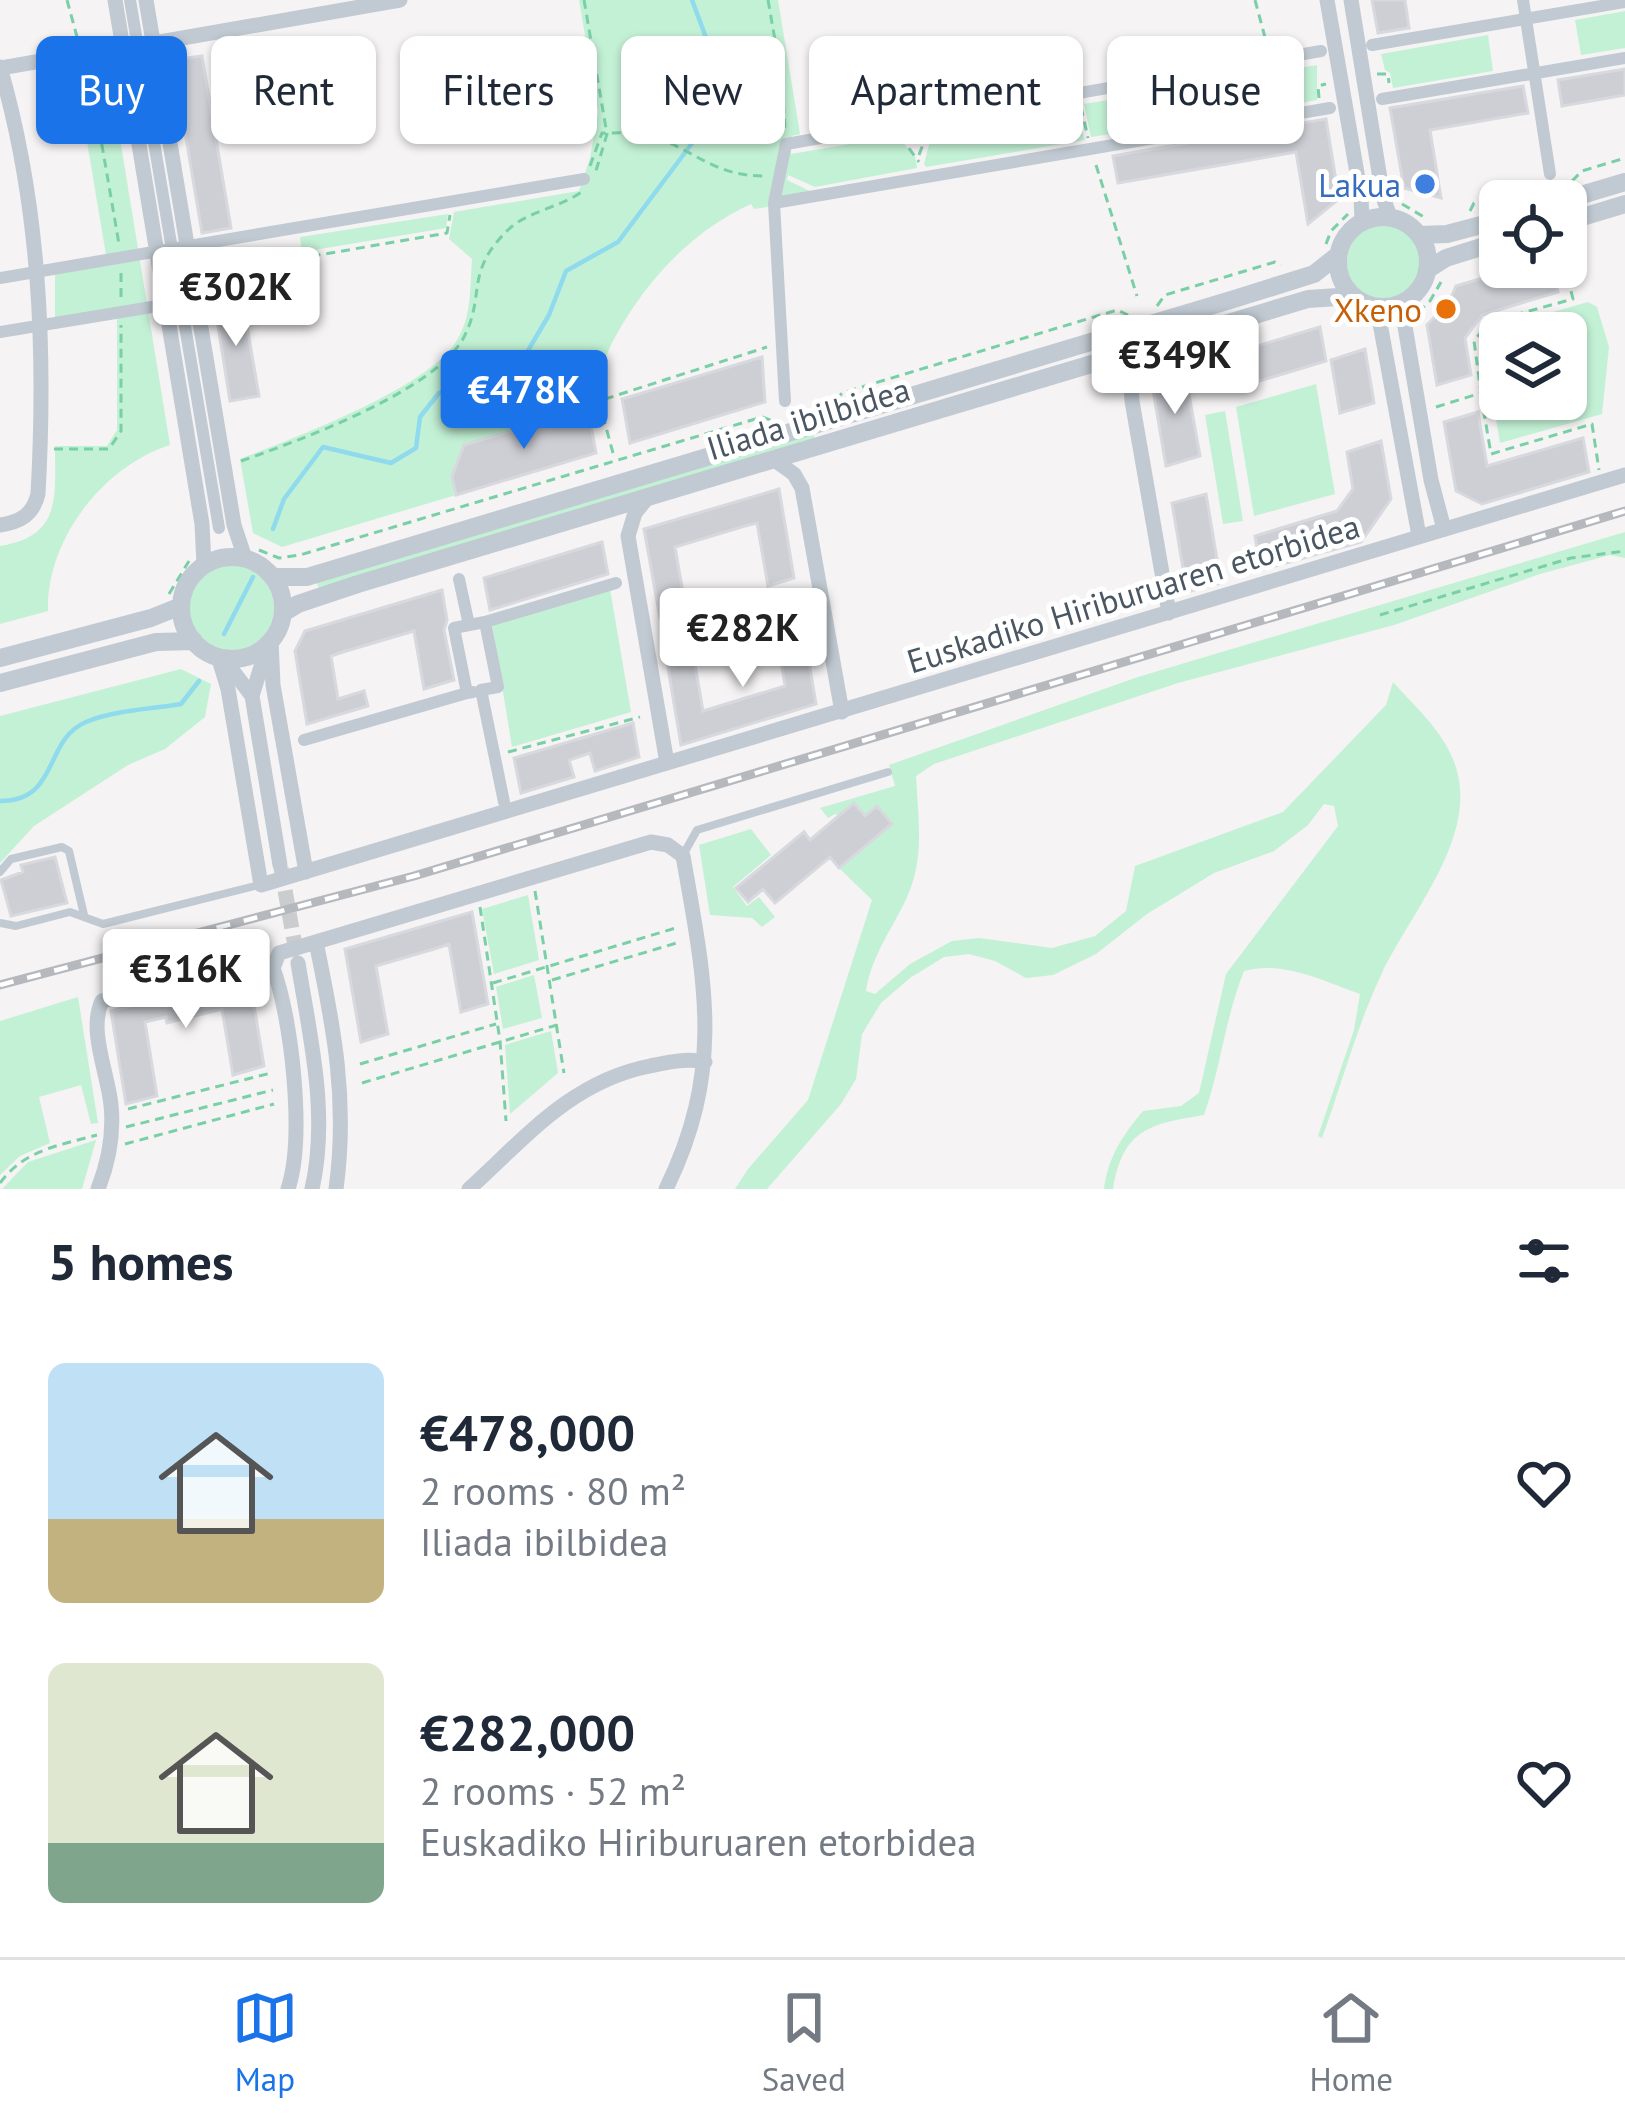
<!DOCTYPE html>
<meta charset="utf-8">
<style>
body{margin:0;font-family:"PT Sans",sans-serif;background:#f6f6f7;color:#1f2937;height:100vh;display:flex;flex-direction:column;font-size:45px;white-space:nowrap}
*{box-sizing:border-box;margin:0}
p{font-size:39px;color:#747a83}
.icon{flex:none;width:66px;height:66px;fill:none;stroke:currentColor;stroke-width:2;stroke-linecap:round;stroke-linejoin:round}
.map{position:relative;height:1189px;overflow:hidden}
.panel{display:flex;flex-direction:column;background:#fff;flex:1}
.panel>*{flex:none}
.guide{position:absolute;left:36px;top:36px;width:1554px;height:108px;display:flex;gap:24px}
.fabs{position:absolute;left:1479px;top:180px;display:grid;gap:24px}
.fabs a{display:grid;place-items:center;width:108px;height:108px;border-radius:18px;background:#fff;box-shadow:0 3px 9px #0004;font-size:60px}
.price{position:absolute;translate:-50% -102px;padding:0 27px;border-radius:12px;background:#fff;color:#222;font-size:39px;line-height:78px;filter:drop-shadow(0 3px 6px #0008)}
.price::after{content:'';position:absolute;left:50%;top:72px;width:36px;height:27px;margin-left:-18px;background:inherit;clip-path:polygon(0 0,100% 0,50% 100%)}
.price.on{background:#1a73e8;color:#fff}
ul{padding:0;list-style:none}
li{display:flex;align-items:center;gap:36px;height:300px;padding:0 48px}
li span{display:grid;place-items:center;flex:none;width:336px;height:240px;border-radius:18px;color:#555}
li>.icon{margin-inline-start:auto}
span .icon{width:144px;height:144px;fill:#fffc;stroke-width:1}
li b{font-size:51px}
h2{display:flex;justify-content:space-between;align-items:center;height:144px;padding:0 48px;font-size:51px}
.chip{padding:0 42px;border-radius:18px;background:#fff;box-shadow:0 3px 9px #0004;font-size:42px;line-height:108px}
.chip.on{background:#1a73e8;color:#fff}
.dock{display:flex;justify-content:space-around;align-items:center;height:168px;border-top:3px solid #e0e1e3;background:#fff;font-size:33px;color:#747a83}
.dock a{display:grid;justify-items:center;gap:6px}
.dock .on{color:#1a73e8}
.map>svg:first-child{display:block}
.green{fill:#c3f1d5;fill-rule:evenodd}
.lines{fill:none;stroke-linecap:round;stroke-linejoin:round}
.stream{stroke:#90daee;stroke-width:4.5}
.building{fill:#cdcfd5;stroke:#d7d9de;stroke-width:3}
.minor-tunnel{stroke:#caccce;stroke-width:15;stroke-dasharray:15 8;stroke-linecap:butt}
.path{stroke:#7ad0a6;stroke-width:3;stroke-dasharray:9 6;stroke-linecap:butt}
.service{stroke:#c1cad2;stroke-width:8}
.pedestrian{stroke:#c1cad2;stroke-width:12}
.minor{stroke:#c1cad2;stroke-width:15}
.tertiary{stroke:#c1cad2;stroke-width:18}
.rail-casing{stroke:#b5b8bd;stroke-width:9}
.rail{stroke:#fff;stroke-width:4.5;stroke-dasharray:14;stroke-linecap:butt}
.shop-dot{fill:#3f7fe0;stroke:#fff;stroke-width:4.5}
.food-dot{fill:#e8710a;stroke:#fff;stroke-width:4.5}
.labels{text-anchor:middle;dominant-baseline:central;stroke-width:10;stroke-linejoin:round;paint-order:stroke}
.shop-label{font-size:33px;fill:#366cbe;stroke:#fff;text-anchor:end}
.food-label{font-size:33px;fill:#c56008;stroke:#fff;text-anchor:end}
.street-label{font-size:33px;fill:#4a5661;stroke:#fff}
</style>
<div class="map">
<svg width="1625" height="1189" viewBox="0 0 1625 1189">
<rect width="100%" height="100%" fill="#f5f3f3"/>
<path class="green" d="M579 0H778L800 134 792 136 791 154 897 136 915 156 917 168 815 187 788 175 787 180 816 194 770 199 768 207 754 209 751 204C691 231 645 282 614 339 604 357 600 382 586 396L588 409 465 445 452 476 456 495 282 547 253 533 240 459C292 439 431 387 457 340 472 316 470 287 472 259L449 239 454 212 579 191 590 158 598 112Z
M1625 11V48L1581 55 1575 20Z
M1488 35 1493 71 1393 88 1390 73 1385 70 1381 54Z
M1317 65V100L1270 108V73Z
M109 71 170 445C104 466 46 539 48 611L0 624V546C62 536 55 497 55 446H107L117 430V318L55 328V264L106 255 76 76Z
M1259 75 1262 76 1264 107 1261 111 1091 137 1084 104Z
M1073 106 1085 140 926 167 924 164 933 130Z
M448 214 446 228 302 252 300 237Z
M1347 262a37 37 0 1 1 74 0a37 37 0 1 1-74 0Z
M1588 302 1597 307 1609 347 1602 414 1500 443 1483 343 1494 329ZM1566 333V399H1500V333Z
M1316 384 1335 494 1254 516 1236 407Z
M1225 411 1243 521 1223 524 1205 415Z
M813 432 815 440 319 589 316 581Z
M1625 532V558L1610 555 1540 574 1394 625 1178 683 934 764 916 776C918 818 925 858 907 897 892 930 872 954 866 991L875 994 910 964 952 941 979 938 1052 948 1095 936 1126 911 1135 866 1283 812 1386 705 1393 682C1420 712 1452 739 1459 780 1470 846 1410 915 1382 973 1357 1025 1342 1084 1322 1138L1318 1136 1354 1030 1360 994C1323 981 1283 960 1244 971 1225 1018 1221 1067 1204 1115 1151 1124 1123 1128 1113 1189H1104C1108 1157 1123 1135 1143 1111L1181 1106 1199 1093 1226 974 1338 826 1334 806 1324 804 1308 825 1274 851 1214 873 1147 914 1096 954 1053 975 1026 978 995 961 969 954 944 957 910 978 881 1003 862 1034 856 1079 841 1104 767 1189H735L748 1169 808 1100 872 900 839 868 865 816 854 804 838 816 835 814 828 818 820 808 895 786 889 765 1138 677Z
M188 608a43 43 0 1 1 86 0a43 43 0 1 1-86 0Z
M610 589 631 712 512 747 492 624Z
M181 669 211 684 205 717 165 749 128 765 34 826 0 863V716Z
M751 829 771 855 733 887 747 906 759 897 775 917 762 927 752 918 710 915 699 845Z
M528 895 539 960 494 974 482 909Z
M534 975 542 1018 503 1029 496 987Z
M78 997 98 1123 91 1124 81 1085 39 1097 50 1143 20 1156 0 1175V1021Z
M551 1031 558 1073 510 1114 505 1045Z
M96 1140 82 1189H2L28 1162Z"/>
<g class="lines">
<path class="stream" d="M273 529 284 499 323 447 391 463 416 448 420 417 439 393 489 386 523 359 549 315 566 271 618 242 696 138 724 86 692 0
M224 634 253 577
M0 801C60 801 43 740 86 722 114 710 152 709 181 704L199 681"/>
</g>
<path class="building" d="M1372 0H1405L1409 28 1378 33Z
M202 56 231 228 202 233 173 60Z
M1625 69V95L1562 106 1558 80Z
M1523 86 1528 113 1430 130 1441 198 1404 188 1390 108Z
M1326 119 1339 199 1308 224 1296 152 1118 183 1113 156Z
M1519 267H1554L1558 292 1482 315 1465 338 1471 375 1437 385 1427 325 1449 302 1456 286Z
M242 297 259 396 230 401 214 301Z
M1320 327 1326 361 1233 389 1227 355Z
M1365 349 1374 403 1340 413 1331 360Z
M762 357 765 402 630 443 622 399Z
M1184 367 1200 456 1166 466 1151 378Z
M588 409 596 453 456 495 452 476 464 445Z
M1478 412 1487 466 1583 438 1589 472 1482 504 1456 491 1444 422Z
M1381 441 1391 499 1361 542 1261 570 1255 536 1337 511 1353 489 1347 452Z
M779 489 794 578 768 586 757 523 745 526 675 547 686 610 660 618 644 529Z
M1206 494 1221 583 1187 592 1172 503Z
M602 542 608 574 490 610 484 578Z
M442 590 447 620 444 630 454 680 424 689 414 631 346 651 331 656 338 699 364 691 368 706 307 724 295 651 305 631Z
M801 615 816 704 681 745 666 656 692 647 703 711 785 686 775 623Z
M633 723 639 757 595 771 590 753 569 760 574 777 521 793 514 758Z
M854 803 865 816 877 806 892 824 839 868 830 857 775 903 763 889 748 902 736 888 804 832 810 840Z
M55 857 67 903 11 916 1 880 23 872 21 865Z
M472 912 488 1004 461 1012 449 944 434 949 376 966 388 1034 361 1042 345 949Z
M249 975 264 1066 233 1075 222 1009 167 1023 166 1017 145 1022 157 1096 126 1104 111 1011Z"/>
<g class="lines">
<path class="minor-tunnel" d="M281 868 297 957"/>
<path class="path" d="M67 0 77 37
M584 0 607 134 595 174
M768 0 782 80 785 130
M1255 0 1267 45
M89 70 119 244
M1377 74H1388L1389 83
M1266 75 1267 107
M1319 98 1318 86 1326 84
M1081 107 1088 138
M900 136 919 162
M919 155 928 131
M1096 165 1137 296
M590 166 602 133C617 134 634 130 649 135 692 148 713 176 763 176
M1572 181 1582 171 1625 158
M1402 204 1424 217
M1470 211 1474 203 1528 187 1548 193
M1326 244 1331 231 1348 214
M208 274 447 233 450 215
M121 297V271
M1157 306 1165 295 1275 262 1281 265
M1418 312 1430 301 1441 282
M1481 395 1491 454 1592 424 1599 470
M836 400 842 393 1117 310 1128 315
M1436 407 1481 393 1474 341 1489 322 1573 299 1565 267
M54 449H109L121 431V325
M613 453 599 401 767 347
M241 461C298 441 436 391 464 337 486 294 464 272 509 229 528 211 562 207 583 191
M259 550 279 558 300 555 762 417 773 421
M169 594 189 561
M1380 615 1571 558 1625 551
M508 752 640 717
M535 891 564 1073
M480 907 500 1041 506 1121
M552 980 680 942
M493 983 679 927
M360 1064 496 1024
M362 1083 557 1025
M128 1109 271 1073
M126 1127 273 1090
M125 1144 274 1104
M0 1183C24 1150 60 1145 97 1135"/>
<path class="service" d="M683 855 697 830 888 772
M0 872 11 859 62 847 69 851 84 915
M0 923 16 926 70 912 103 924 259 885"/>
<path class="pedestrian" d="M130 0 219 528
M1523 0 1550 174
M1372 45 1625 2
M1382 99 1625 58
M774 203 1330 108
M0 278 584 179
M0 332 170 304
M785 401 774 203 786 144 1321 51
M459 579 469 625 485 622 498 687 481 690 504 802
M485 622 616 583
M469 625 454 628 467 693 473 692
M304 740 467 693"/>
<path class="minor" d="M115 0 202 524 204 565
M146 0 234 525 245 558
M1327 0 1361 196 1362 222
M1351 0 1383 197 1390 217
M154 43 400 0
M0 67C40 205 46 351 38 494 33 515 20 522 0 525
M0 68 122 47
M1401 303 1431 480 1444 529
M1377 307 1419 536
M1135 351 1130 368 1132 401 1169 613
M773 459 794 474 802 488 842 712
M648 497 635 513 628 536 667 763
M271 641 273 685 306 872
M267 647 252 696 280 865
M218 656 228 689 261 885 1625 475
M223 658 252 696
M316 942C334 1028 348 1101 336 1189
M298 963C310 1037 329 1114 312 1189
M273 968 279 953 651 842 668 845 683 856C705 981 725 1069 666 1189
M98 1189C109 1161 114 1134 111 1105 108 1074 88 1030 102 1001L249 960 263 961 273 968C292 1019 305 1138 288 1189
M469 1189C525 1138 572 1081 650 1066 669 1062 686 1058 705 1062"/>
<path class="tertiary" d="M1561 201 1625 182
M1338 262a45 45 0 1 1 90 0a45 45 0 1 1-90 0Z
M1566 222 1625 204
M1419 235 1447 234 1500 220
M1427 270 1446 258 1500 241
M181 608a51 51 0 1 1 102 0a51 51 0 1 1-102 0Z
M273 577H307L1234 299 1314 274 1338 255
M283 613 298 604 358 584 1308 299 1353 296
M0 658 151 618 181 606
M0 683 156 642 194 641"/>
<defs>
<path id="rail" d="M0 985 414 876 1625 511"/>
</defs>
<use href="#rail" class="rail-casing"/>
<use href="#rail" class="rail"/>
</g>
<circle class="shop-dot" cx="1425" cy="184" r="12"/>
<circle class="food-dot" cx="1446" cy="309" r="12"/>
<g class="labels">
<g class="shop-label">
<text x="1401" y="184">Lakua</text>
</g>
<g class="food-label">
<text x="1422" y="309">Xkeno</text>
</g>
<g class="street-label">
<text transform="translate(808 418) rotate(-17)">Iliada ibilbidea</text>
<text transform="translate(1133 593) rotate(-17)">Euskadiko Hiriburuaren etorbidea</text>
</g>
</g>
</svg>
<div class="fabs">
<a><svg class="icon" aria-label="locate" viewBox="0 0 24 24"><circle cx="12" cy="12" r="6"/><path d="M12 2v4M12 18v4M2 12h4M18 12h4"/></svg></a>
<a><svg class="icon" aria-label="layers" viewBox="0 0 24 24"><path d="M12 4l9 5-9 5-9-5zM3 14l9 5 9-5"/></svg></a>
</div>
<b class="price" style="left:236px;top:349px">€302K</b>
<b class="price" style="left:1175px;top:417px">€349K</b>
<b class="price on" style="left:524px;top:452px">€478K</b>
<b class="price" style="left:743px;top:690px">€282K</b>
<b class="price" style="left:186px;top:1031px">€316K</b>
<div class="guide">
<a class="chip on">Buy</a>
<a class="chip">Rent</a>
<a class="chip">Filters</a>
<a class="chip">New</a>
<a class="chip">Apartment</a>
<a class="chip">House</a>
</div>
</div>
<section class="panel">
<h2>5 homes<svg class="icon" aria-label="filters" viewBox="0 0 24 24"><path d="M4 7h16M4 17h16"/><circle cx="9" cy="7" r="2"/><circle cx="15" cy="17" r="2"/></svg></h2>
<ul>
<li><span style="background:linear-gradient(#bfe0f5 65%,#c2b280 0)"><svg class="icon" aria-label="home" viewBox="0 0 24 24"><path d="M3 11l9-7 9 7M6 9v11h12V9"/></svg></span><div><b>€478,000</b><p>2 rooms · 80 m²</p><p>Iliada ibilbidea</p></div><svg class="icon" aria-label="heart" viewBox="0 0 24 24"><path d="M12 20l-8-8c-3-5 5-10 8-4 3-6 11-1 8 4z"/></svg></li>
<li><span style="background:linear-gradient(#dfe7d0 75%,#7fa58c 0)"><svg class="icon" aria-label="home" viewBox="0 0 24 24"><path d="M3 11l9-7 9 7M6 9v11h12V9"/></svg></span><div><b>€282,000</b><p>2 rooms · 52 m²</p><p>Euskadiko Hiriburuaren etorbidea</p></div><svg class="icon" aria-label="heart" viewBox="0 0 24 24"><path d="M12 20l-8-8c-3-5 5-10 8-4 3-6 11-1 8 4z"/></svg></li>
</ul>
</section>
<nav class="dock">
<a class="on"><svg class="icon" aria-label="map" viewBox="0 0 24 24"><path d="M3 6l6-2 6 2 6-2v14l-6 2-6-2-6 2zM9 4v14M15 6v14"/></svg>Map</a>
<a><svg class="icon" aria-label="saved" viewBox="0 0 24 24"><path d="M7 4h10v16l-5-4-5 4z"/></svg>Saved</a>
<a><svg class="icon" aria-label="home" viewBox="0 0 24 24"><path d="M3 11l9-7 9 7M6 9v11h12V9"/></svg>Home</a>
</nav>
